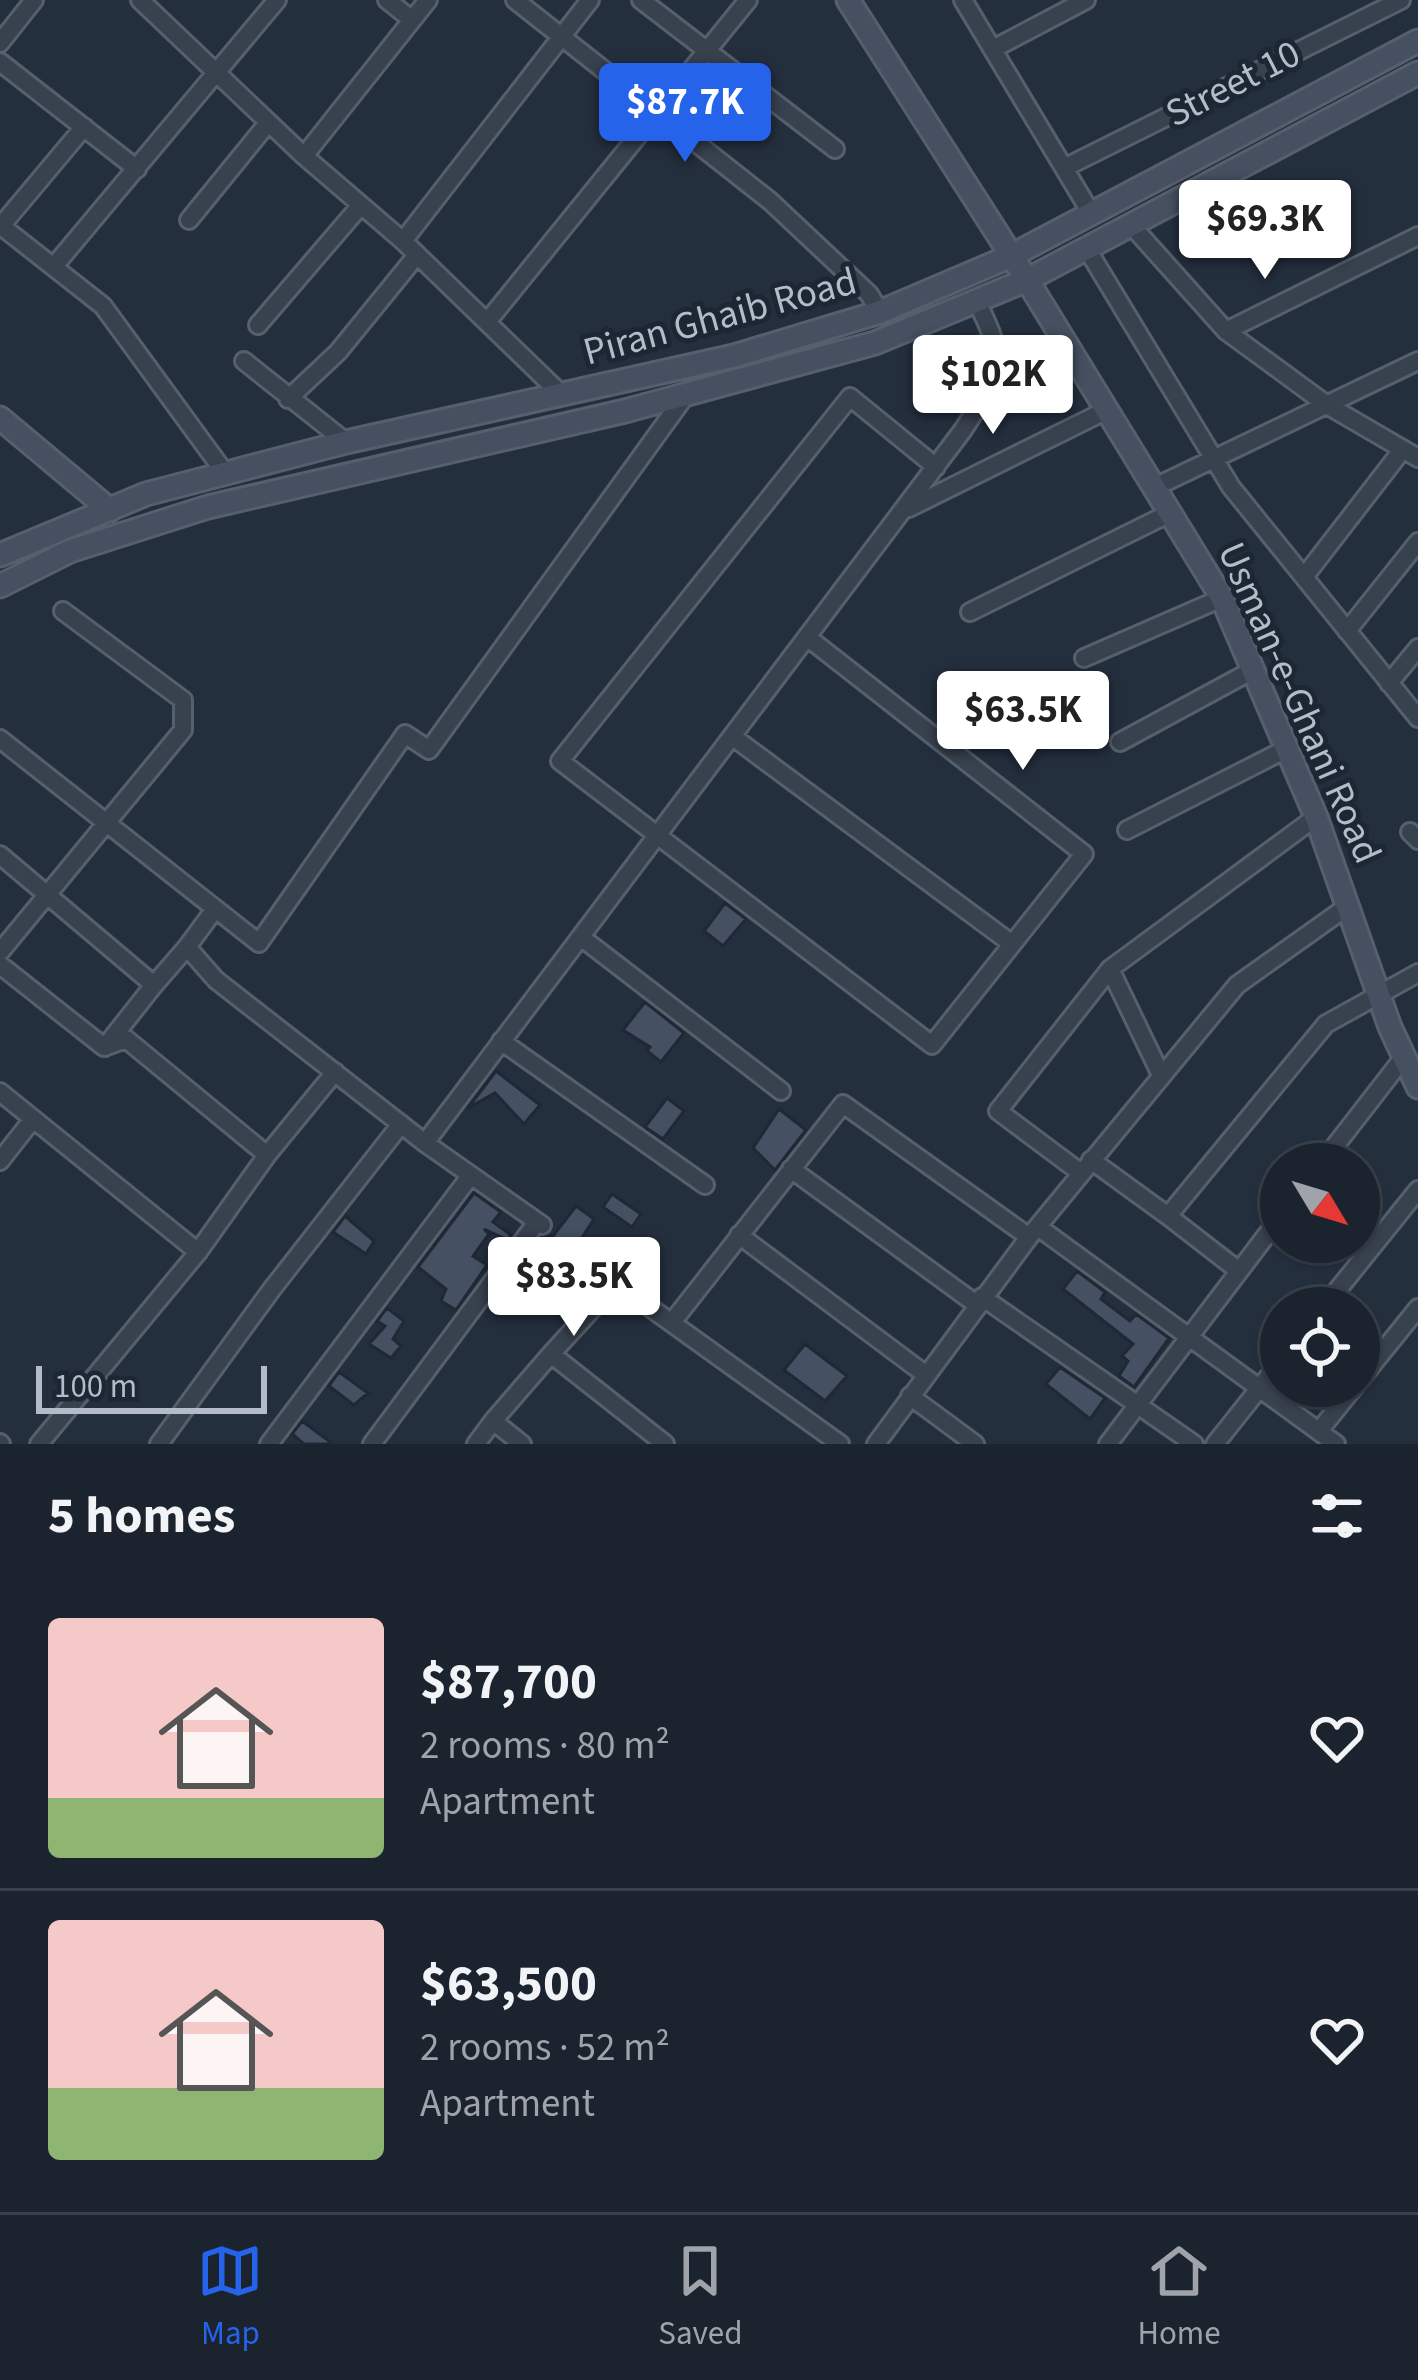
<!DOCTYPE html>
<meta charset="utf-8">
<style>
body{margin:0;font-family:"Source Sans 3",sans-serif;background:#242b36;color:#f1f3f6;height:100vh;display:flex;flex-direction:column;font-size:45px;white-space:nowrap}
*{box-sizing:border-box;margin:0}
p{font-size:39px;color:#a0a4aa}
.icon{flex:none;width:66px;height:66px;fill:none;stroke:currentColor;stroke-width:2;stroke-linecap:round;stroke-linejoin:round}
.map{position:relative;height:1444px;overflow:hidden}
.sheet{display:flex;flex-direction:column;background:#1b232e;flex:1}
.sheet>*{flex:none}
.needle{width:78px;rotate:128deg}
.controls{position:absolute;left:1260px;top:1143px;display:grid;gap:24px}
.controls a{display:grid;place-items:center;width:120px;height:120px;border-radius:50%;background:#1b232e;box-shadow:0 3px 9px #0004,0 0 0 3px #39404a;font-size:60px}
.scale{position:absolute;left:36px;bottom:30px;width:231px;box-sizing:border-box;padding-left:12px;border:6px solid #b4bcc9;border-top:0;font-size:33px;line-height:42px;white-space:nowrap;color:#b4bcc9;-webkit-text-stroke:9px #1d2633;paint-order:stroke}
.price{position:absolute;translate:-50% -102px;padding:0 27px;border-radius:12px;background:#fff;color:#222;font-size:39px;line-height:78px;filter:drop-shadow(0 3px 6px #0008)}
.price::after{content:'';position:absolute;left:50%;top:72px;width:36px;height:27px;margin-left:-18px;background:inherit;clip-path:polygon(0 0,100% 0,50% 100%)}
.price.current{background:#2563eb;color:#fff}
ul{padding:0;list-style:none}
li{display:flex;align-items:center;gap:36px;height:300px;padding:0 48px}
li+li{border-top:3px solid #39404a}
li span{display:grid;place-items:center;flex:none;width:336px;height:240px;border-radius:12px;color:#555}
li>.icon{margin-inline-start:auto}
span .icon{width:144px;height:144px;fill:#fffc;stroke-width:1}
li b{font-size:51px}
h2{display:flex;justify-content:space-between;align-items:center;height:144px;padding:0 48px;font-size:51px}
.tabs{display:flex;justify-content:space-around;align-items:center;height:168px;border-top:3px solid #39404a;background:#1b232e;font-size:33px;color:#a0a4aa}
.tabs a{display:grid;justify-items:center;gap:6px}
.tabs .current{color:#2563eb}
.map>svg:first-child{display:block}
.building{fill:#455162;stroke:#1f2835;stroke-width:3}
.lines{fill:none;stroke-linecap:round;stroke-linejoin:round}
.street-casing{stroke:#565f6c;stroke-width:22}
.secondary-casing{stroke:#565f6c;stroke-width:27}
.street{stroke:#38414e;stroke-width:16}
.secondary{stroke:#465061;stroke-width:21}
.labels{text-anchor:middle;dominant-baseline:central;stroke-width:10;stroke-linejoin:round;paint-order:stroke}
.street-label{font-size:39px;fill:#b4bcc9;stroke:#1d2633}
</style>
<div class="map">
<svg width="1418" height="1444" viewBox="0 0 1418 1444">
<rect width="100%" height="100%" fill="#242f3e"/>
<path class="building" d="M725 903 746 919 723 946 704 931Z
M645 1002 684 1033 661 1062 647 1051 650 1047 623 1030Z
M496 1071 540 1105 524 1124 495 1093 468 1108Z
M667 1098 684 1111 663 1139 645 1127Z
M779 1109 806 1130 775 1170 753 1148Z
M474 1193 501 1212 493 1222 511 1235 508 1240 484 1229 489 1234 473 1256 487 1265 456 1310 441 1301 446 1289 418 1267Z
M612 1194 641 1214 632 1227 603 1207Z
M576 1206 594 1219 581 1239 615 1262 594 1288 567 1270 584 1260 558 1243 548 1256 535 1249 544 1237 553 1236Z
M345 1216 374 1241 366 1254 333 1232Z
M1077 1271 1105 1292 1101 1299 1130 1321 1136 1314 1169 1338 1134 1387 1119 1376 1128 1361 1122 1356 1133 1344 1063 1289Z
M546 1283 577 1307 568 1317 531 1293Z
M387 1308 404 1321 393 1339 401 1346 391 1358 369 1344 385 1326 377 1321Z
M805 1344 847 1376 825 1401 784 1370Z
M1060 1367 1105 1398 1090 1419 1046 1384Z
M339 1372 368 1393 354 1405 329 1386Z
M302 1421 333 1444H304L292 1434Z"/>
<g class="lines">
<defs>
<path id="street" d="M140 0 304 156 403 241 563 396
M387 0 412 20
M515 0 770 201 869 294 880 312
M641 0 835 149
M963 0 1091 213
M0 43 34 0
M993 49 1086 0
M0 62 137 169
M304 156 428 0
M1064 168 1401 0
M189 220 268 123
M0 225 103 306 225 473
M1 226 84 127
M1132 226 1226 331 1418 236
M403 241 590 0
M1087 249 1231 487 1418 718
M55 265 277 0
M487 322 748 0
M258 325 361 205
M1226 331 1327 405 1418 458
M244 361 346 442
M288 399 338 352 417 255
M1155 487 1418 361
M909 508 1107 410
M1304 577 1403 449
M970 612 1170 513
M1347 631 1418 542
M807 637 1084 854 932 1045 560 761 850 397 936 467
M1084 658 1222 598
M1389 683 1418 648
M733 737 1012 944
M0 739 259 943 405 734 429 750 685 396
M1120 742 1253 670
M1127 830 1288 748
M1410 832 1418 840
M0 855 154 985 105 1047
M582 938 781 1091
M187 947 215 909
M0 952 183 730V700L63 611
M0 965 104 1047 126 1039 267 1155 335 1072
M1110 969 1161 1075
M154 985 187 947 216 980 425 1143
M501 1041 705 1185
M0 1092 198 1252
M1091 1160 1168 1216 1326 1024 1418 973
M0 1161 33 1119
M1321 1164 1404 1057
M791 1169 976 1304
M1081 1173 998 1111 1110 969 1316 817
M1168 1216 1239 1271
M542 1225 425 1143 963 430C1000 372 1009 366 977 302
M1038 1227 1336 1444
M739 1235 926 1375
M982 1297 1194 1444
M1323 1308 1418 1190
M673 1321 843 1104 1029 1237
M551 1354 616 1283 840 1444
M1359 1381 1418 1308
M910 1396 975 1444
M493 1421 551 1354 665 1444
M1319 1431 1355 1386
M0 1443 1 1444
M39 1444 198 1252 267 1155
M159 1444 272 1289 401 1124
M269 1444 471 1175
M372 1444 537 1222
M476 1444 493 1421 522 1444
M876 1444 1029 1237 1237 985 1348 906
M1108 1444 1281 1216
M1215 1444 1281 1361"/>
<path id="secondary" d="M848 0 1027 280 1222 598 1316 817 1390 1027 1418 1087
M0 418 110 510
M0 555 146 494 346 442 734 356 880 312 1011 256 1418 41
M0 586 70 551 208 507 625 411 875 343 1027 280 1418 73"/>
</defs>
<use href="#street" class="street-casing"/>
<use href="#secondary" class="secondary-casing"/>
<use href="#street" class="street"/>
<use href="#secondary" class="secondary"/>
</g>
<g class="labels">
<g class="street-label">
<text transform="translate(1233 84) rotate(-27)">Street 10</text>
<text transform="translate(720 317) rotate(-15)">Piran Ghaib Road</text>
<text transform="translate(1299 703) rotate(66)">Usman-e-Ghani Road</text>
</g>
</g>
</svg>
<div class="controls">
<a><svg class="needle" viewBox="-14 -14 28 28"><path d="M0-13l5 13h-10z" fill="#e53935"/><path d="M0 13l5-13h-10z" fill="#a0a4aa"/></svg></a>
<a><svg class="icon" aria-label="locate" viewBox="0 0 24 24"><circle cx="12" cy="12" r="6"/><path d="M12 2v4M12 18v4M2 12h4M18 12h4"/></svg></a>
</div>
<div class="scale">100 m</div>
<b class="price current" style="left:685px;top:165px">$87.7K</b>
<b class="price" style="left:1265px;top:282px">$69.3K</b>
<b class="price" style="left:993px;top:437px">$102K</b>
<b class="price" style="left:1023px;top:773px">$63.5K</b>
<b class="price" style="left:574px;top:1339px">$83.5K</b>
</div>
<section class="sheet">
<h2>5 homes<svg class="icon" aria-label="filters" viewBox="0 0 24 24"><path d="M4 7h16M4 17h16"/><circle cx="9" cy="7" r="2"/><circle cx="15" cy="17" r="2"/></svg></h2>
<ul>
<li><span style="background:linear-gradient(#f6c9c9 75%,#8fb573 0)"><svg class="icon" aria-label="home" viewBox="0 0 24 24"><path d="M3 11l9-7 9 7M6 9v11h12V9"/></svg></span><div><b>$87,700</b><p>2 rooms · 80 m²</p><p>Apartment</p></div><svg class="icon" aria-label="heart" viewBox="0 0 24 24"><path d="M12 20l-8-8c-3-5 5-10 8-4 3-6 11-1 8 4z"/></svg></li>
<li><span style="background:linear-gradient(#f6c9c9 70%,#8fb573 0)"><svg class="icon" aria-label="home" viewBox="0 0 24 24"><path d="M3 11l9-7 9 7M6 9v11h12V9"/></svg></span><div><b>$63,500</b><p>2 rooms · 52 m²</p><p>Apartment</p></div><svg class="icon" aria-label="heart" viewBox="0 0 24 24"><path d="M12 20l-8-8c-3-5 5-10 8-4 3-6 11-1 8 4z"/></svg></li>
</ul>
</section>
<nav class="tabs">
<a class="current"><svg class="icon" aria-label="map" viewBox="0 0 24 24"><path d="M3 6l6-2 6 2 6-2v14l-6 2-6-2-6 2zM9 4v14M15 6v14"/></svg>Map</a>
<a><svg class="icon" aria-label="saved" viewBox="0 0 24 24"><path d="M7 4h10v16l-5-4-5 4z"/></svg>Saved</a>
<a><svg class="icon" aria-label="home" viewBox="0 0 24 24"><path d="M3 11l9-7 9 7M6 9v11h12V9"/></svg>Home</a>
</nav>
